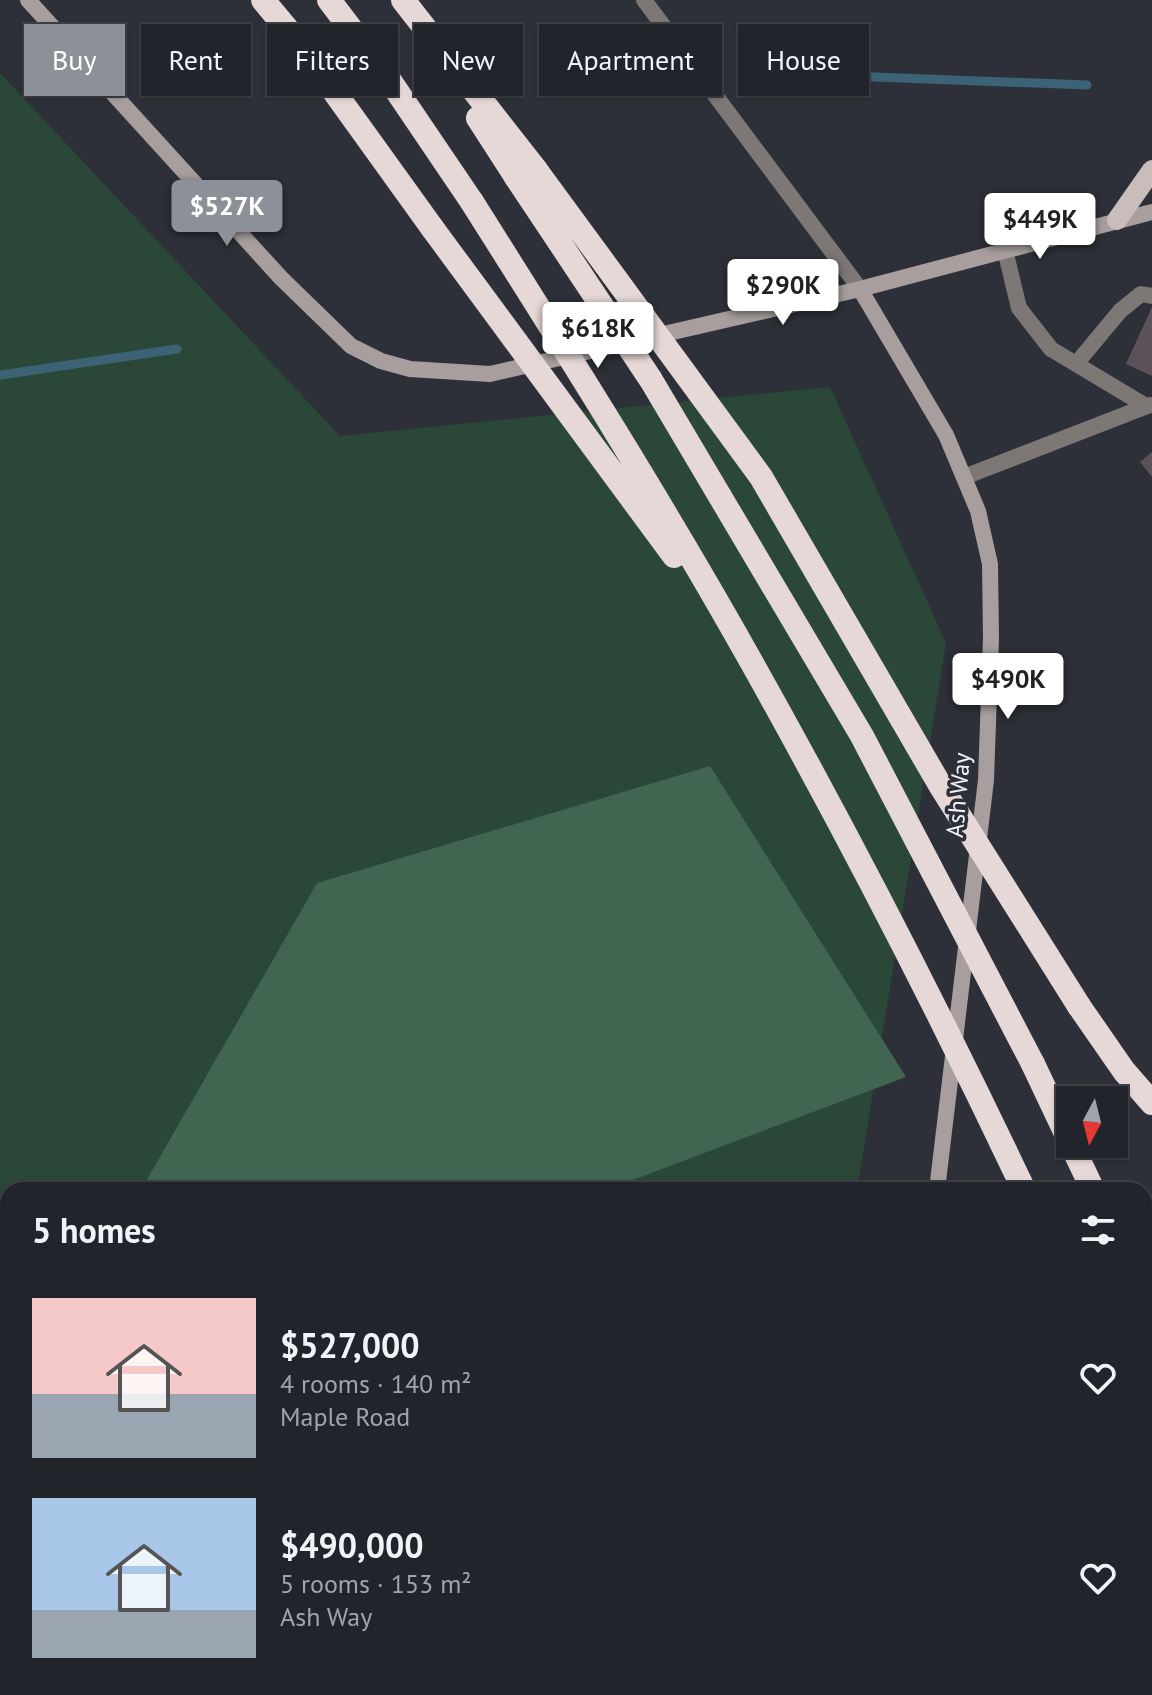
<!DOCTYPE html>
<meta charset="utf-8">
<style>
body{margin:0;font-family:"PT Sans",sans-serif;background:#2e3037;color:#f1f3f6;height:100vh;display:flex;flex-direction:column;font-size:30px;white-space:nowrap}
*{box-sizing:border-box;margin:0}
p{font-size:26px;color:#a2a4a9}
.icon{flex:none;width:44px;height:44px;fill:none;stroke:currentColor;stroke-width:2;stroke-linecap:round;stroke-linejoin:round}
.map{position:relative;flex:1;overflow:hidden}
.panel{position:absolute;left:0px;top:1182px;width:1152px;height:514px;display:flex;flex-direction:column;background:#22242b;border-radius:24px 24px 0 0;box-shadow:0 2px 6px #0004,0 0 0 2px #3f4147}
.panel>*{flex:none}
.guide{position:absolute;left:24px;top:24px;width:1104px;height:72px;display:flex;gap:16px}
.needle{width:52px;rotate:187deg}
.controls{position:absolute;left:1056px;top:1086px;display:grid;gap:16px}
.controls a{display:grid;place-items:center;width:72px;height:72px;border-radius:0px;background:#22242b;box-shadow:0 2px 6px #0004,0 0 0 2px #3f4147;font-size:40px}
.price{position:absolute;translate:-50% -68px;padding:0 18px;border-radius:8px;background:#fff;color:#222;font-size:26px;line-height:52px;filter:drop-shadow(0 2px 4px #0008)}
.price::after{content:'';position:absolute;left:50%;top:48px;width:24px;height:18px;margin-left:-12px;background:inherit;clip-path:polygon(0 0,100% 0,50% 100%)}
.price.active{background:#8c9099;color:#fff}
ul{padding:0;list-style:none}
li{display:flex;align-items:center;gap:24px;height:200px;padding:0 32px}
li span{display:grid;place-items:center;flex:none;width:224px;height:160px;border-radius:0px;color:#555}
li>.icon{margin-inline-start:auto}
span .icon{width:96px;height:96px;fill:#fffc;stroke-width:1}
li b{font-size:34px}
h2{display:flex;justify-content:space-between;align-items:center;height:96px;padding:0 32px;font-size:34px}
.pill{padding:0 28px;border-radius:0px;background:#22242b;box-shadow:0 2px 6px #0004,0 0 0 2px #3f4147;font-size:28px;line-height:72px}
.pill.active{background:#8c9099;color:#fff}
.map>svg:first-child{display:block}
.green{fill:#2b4737}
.forest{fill:#416550}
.water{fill:#3c6276}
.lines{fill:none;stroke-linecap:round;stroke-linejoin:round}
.stream{stroke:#3c6276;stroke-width:9}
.building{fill:#5b5259}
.lane{stroke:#7d7776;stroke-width:16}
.street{stroke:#7d7776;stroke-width:16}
.secondary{stroke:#a79e9d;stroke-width:16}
.primary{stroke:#c8bdba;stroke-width:20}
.highway{stroke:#e6d8d6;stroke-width:24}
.highway-bridge{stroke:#e6d8d6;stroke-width:24}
.labels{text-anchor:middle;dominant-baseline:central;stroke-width:7;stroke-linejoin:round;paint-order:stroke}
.street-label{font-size:24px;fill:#f3f4fa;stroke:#2e3039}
</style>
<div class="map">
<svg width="1152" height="1695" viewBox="0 0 1152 1695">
<rect width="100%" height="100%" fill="#2e3039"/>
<path class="green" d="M0 73 340 436 830 387 946 643 857 1190H8V1688H641L703 1695H0Z"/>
<path class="forest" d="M710 766 906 1077 606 1190H141L317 883Z
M8 1309V1688H406L405 1695H0V1315Z"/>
<path class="water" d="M938 1688H1040L1038 1695H937Z"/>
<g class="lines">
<path class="stream" d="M797 74 1087 85
M0 375 177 349"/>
</g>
<path class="building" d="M1152 307V376L1126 364Z
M1152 452V477L1140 462Z"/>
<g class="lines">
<path class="lane" d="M1005 250 1019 308 1051 349 1146 406
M1076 364 1120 311 1141 294 1152 296
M964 477 1150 405"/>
<path class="street" d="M644 0 860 289"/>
<path class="secondary" d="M28 0 281 278 351 346 381 361 410 369 490 374 860 289 1152 212
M860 289 946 435 978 511 990 564 991 638 986 780 937 1190
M878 1695 879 1688"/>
<path class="primary" d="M1117 220 1152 170"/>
<path class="highway" d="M263 0 302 47 433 229
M329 0 386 75 472 202
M403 0 536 170
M478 118 516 177
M1079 1006 1124 1071 1152 1103
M1033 1064 1070 1142
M1071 1144 1093 1190
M1144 1297 1152 1316
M1144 1456 1152 1476"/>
<path class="highway-bridge" d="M536 170 761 477 940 785 1079 1006
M516 177 651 380 862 736 1033 1064
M472 202C568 354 664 506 752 663 849 836 939 1011 1024 1190
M433 229 674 556"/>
</g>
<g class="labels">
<g class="street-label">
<text transform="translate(958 795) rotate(-85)">Ash Way</text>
</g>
</g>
</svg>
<div class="controls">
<a><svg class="needle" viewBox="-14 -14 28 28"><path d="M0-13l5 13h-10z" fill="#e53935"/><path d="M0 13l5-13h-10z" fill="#a2a4a9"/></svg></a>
</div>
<b class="price active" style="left:227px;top:248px">$527K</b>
<b class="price" style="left:1040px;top:261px">$449K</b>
<b class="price" style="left:783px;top:327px">$290K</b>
<b class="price" style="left:598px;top:370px">$618K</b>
<b class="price" style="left:1008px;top:721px">$490K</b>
<div class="guide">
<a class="pill active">Buy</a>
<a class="pill">Rent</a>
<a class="pill">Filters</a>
<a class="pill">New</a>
<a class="pill">Apartment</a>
<a class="pill">House</a>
</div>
<section class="panel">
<h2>5 homes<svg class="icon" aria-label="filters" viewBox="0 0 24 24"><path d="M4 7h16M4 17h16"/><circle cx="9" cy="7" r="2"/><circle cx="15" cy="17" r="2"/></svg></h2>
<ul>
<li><span style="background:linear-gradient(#f6c9c9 60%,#9aa5b1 0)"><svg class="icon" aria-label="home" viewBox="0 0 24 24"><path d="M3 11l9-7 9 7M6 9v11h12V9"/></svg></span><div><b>$527,000</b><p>4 rooms · 140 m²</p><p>Maple Road</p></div><svg class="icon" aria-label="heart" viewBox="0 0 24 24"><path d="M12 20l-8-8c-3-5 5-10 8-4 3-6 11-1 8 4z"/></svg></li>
<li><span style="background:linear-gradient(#a9c7e8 70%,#9aa5b1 0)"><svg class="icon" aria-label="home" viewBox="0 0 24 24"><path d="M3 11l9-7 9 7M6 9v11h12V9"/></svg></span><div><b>$490,000</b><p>5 rooms · 153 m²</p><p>Ash Way</p></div><svg class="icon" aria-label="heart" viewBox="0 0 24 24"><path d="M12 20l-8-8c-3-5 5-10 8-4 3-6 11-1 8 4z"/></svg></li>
</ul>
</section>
</div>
